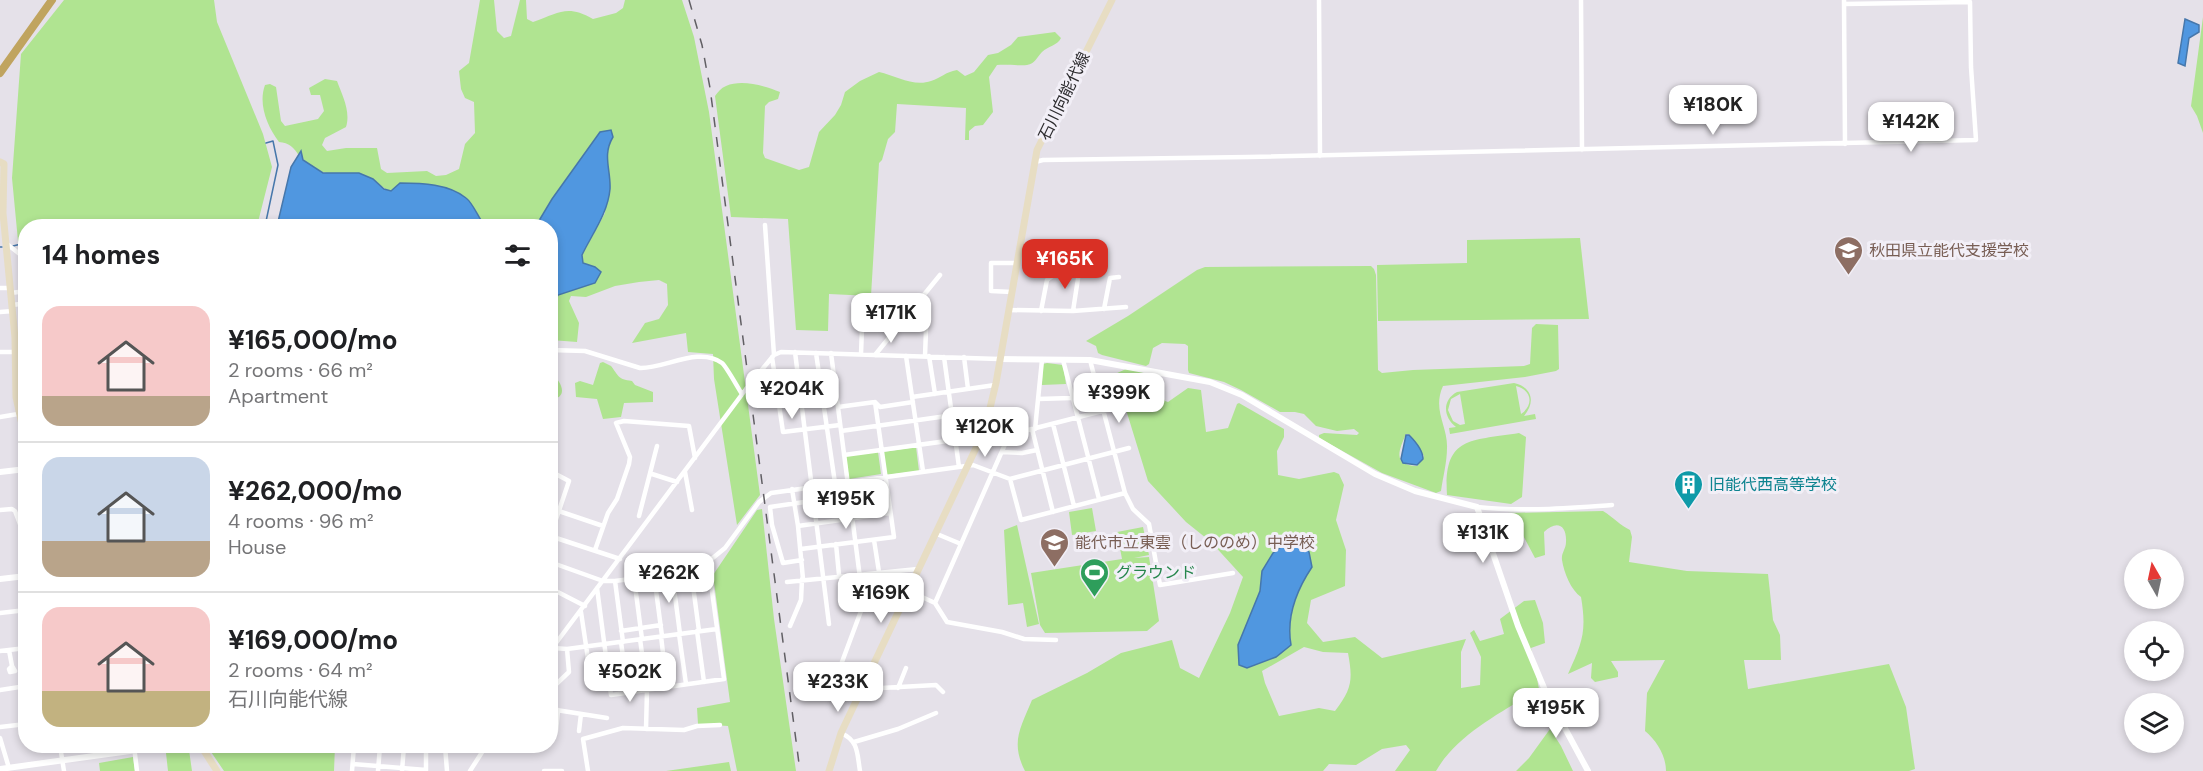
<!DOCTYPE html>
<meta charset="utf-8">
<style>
body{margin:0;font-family:"DM Sans","Noto Sans JP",sans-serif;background:#f2f2f2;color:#202124;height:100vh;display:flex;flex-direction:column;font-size:22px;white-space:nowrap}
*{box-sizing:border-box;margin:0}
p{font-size:20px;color:#757577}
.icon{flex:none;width:33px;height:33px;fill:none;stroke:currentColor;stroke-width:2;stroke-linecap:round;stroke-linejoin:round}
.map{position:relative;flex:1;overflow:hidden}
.side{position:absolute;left:18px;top:219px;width:540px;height:534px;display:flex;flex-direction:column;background:#fff;border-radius:24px;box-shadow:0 3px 9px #0003}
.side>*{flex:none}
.needle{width:39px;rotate:351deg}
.fabs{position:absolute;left:2124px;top:549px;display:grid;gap:12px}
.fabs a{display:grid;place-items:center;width:60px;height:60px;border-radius:50%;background:#fff;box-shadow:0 3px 9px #0003;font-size:30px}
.price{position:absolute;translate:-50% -51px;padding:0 14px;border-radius:12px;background:#fff;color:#222;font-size:20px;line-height:39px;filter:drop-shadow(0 2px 3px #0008)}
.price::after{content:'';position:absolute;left:50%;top:36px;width:18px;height:14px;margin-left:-9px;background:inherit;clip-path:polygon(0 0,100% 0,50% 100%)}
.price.current{background:#d93025;color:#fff}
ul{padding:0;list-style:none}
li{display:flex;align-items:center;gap:18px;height:150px;padding:0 24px}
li+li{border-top:2px solid #e0e0e0}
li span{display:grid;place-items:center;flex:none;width:168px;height:120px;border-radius:18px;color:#555}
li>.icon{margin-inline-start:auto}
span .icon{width:72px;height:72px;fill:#fffc;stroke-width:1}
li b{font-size:26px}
h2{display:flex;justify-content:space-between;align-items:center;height:72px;padding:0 24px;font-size:26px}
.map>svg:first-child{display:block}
.green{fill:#b0e491;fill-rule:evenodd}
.water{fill:#5097e0;stroke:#4677ab;stroke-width:1.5}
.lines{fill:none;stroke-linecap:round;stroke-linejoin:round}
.stream{stroke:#4677ab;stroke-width:1.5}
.minor{stroke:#fff;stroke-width:4.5}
.tertiary{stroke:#fff;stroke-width:6}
.secondary{stroke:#e7ddc3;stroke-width:7}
.trunk{stroke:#c0a45f;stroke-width:8}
.rail{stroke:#615f64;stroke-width:1.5;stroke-dasharray:10 10;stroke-linecap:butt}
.labels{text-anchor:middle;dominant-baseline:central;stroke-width:6;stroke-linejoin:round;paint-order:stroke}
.street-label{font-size:16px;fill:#2d2c2f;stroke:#f2eff7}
.education-label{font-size:16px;fill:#785e54;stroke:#f2eff7;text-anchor:start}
.culture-label{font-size:16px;fill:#0d838f;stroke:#f2eff7;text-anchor:start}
.leisure-label{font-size:16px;fill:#27864d;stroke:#f2eff7;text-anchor:start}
</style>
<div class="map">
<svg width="2203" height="771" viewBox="0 0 2203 771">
<rect width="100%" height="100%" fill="#e5e1e9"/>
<path class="green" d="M64 0H214L217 22 263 134 272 167 257 226H26L25 248 18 241 12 178 21 54Z
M480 0H494L497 31 504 38 511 36 520 0H526L527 19 533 22C559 13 567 4 593 19L616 13 623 8 625 0H682L694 37 709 112 760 495 737 525 714 379 713 354 688 352 686 333 632 343 645 323 659 319 668 305 667 284 659 280 639 282 615 286 586 297 571 296 569 301 579 323 577 342 551 340V310L558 295 569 290 595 267 583 263 582 255 605 213 606 159 609 144 613 137 600 132 552 199 537 226H485L468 199 391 191C382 189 379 182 371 179 348 171 310 182 300 152L299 156C294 147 289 143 279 142 267 126 258 104 265 85L270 84 276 87 281 121 285 126 318 119 324 111 320 95H311L309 88 325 79 337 81C342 95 351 111 346 127L325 138 322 145 327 151 346 148H377L381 169 387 173 427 171 436 176 446 175 459 169 465 144 475 133 474 102 465 98 461 89 459 71 469 63Z
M2203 17V133L2197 116 2191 106Z
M1055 32 1061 38C1057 46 1048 46 1042 52 1037 57 1035 64 1027 65 1021 66 1006 64 997 65L989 77 993 112 983 125 975 126 969 131V140H965L966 108 897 104 895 132 888 139 882 160 879 163 871 296 829 294 828 331 796 330 788 219 731 217 715 96C718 92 721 88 726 86 742 79 765 86 780 92L778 99 769 102 765 106 763 153 765 158 799 170 809 167 819 132 835 115 841 105 845 92 860 81 879 72C896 76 914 87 931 81 941 78 945 72 957 70L965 76 974 72 988 55 998 53 1011 45 1018 37Z
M1580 238 1589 319 1378 321 1377 265 1467 263V240Z
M1371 266 1374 269 1376 275 1378 370 1382 373 1413 370 1524 366 1530 364 1532 328 1536 324 1558 325 1559 369 1556 371 1525 377 1443 386C1432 410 1448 426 1447 448 1447 462 1443 477 1441 491L1436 493 1382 473 1319 438V435L1324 433 1357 435 1359 433 1354 429 1337 431 1316 426 1304 414 1295 412H1280L1241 390 1224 382 1189 373 1188 370V346L1185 344 1162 343 1153 348 1149 364 1146 366 1102 355 1098 353 1096 346 1086 341 1128 316 1197 270 1205 267ZM1406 434H1409L1424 456 1417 466C1393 465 1398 452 1406 434Z
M603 362 611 366C619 376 617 379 632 381L635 385 653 392V402L624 403 621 417 603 419 597 399 576 397 575 383 580 381 593 385 600 363Z
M1047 363 1063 365 1066 384 1042 385 1043 364Z
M1126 369C1157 374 1152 375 1165 401L1168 402 1188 388 1201 390 1206 432 1228 428 1237 404 1239 403 1284 429V437L1277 451 1278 475 1299 479 1334 472 1339 474 1344 485 1336 520 1346 550 1345 586 1311 600 1307 623 1323 642 1355 637 1382 658 1466 639 1461 652V688L1480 685 1481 657 1470 633 1474 630 1480 641 1504 634 1500 619 1524 601 1535 600 1543 623 1545 643 1531 648 1539 689C1503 712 1458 733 1436 771H1395L1410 750 1406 745 1382 749 1356 765 1329 764 1323 771H1025C1010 742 1021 727 1032 700L1087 673 1121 653 1172 640 1180 668 1199 678 1230 613 1243 577 1211 542 1186 522 1148 481 1115 374ZM1312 567C1296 591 1286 617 1291 645H1238L1260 591 1262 571ZM1304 647 1323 652 1348 653C1353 680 1352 689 1335 711L1319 708 1279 716 1265 683 1262 671Z
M551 373C562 382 569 397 551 400Z
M1514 383C1532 387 1536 402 1524 416L1535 414 1536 419 1450 434 1449 428 1456 427C1443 417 1442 400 1457 392ZM1516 386C1532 390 1534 405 1521 414ZM1460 394 1465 424 1460 425 1453 421 1448 410 1451 399Z
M1519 433 1526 437 1522 497 1511 504 1447 495C1443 435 1472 441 1519 433Z
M916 447 919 471 886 475 883 452Z
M878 452 881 474 849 479 846 456Z
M1092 508 1096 531 1072 535 1069 512Z
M762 509 774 619 796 771H737L728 726 698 724 697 708 730 702 713 575 757 510Z
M1603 511C1614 518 1620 525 1630 530L1632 537 1629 562 1687 571 1768 574 1773 620 1780 635 1781 660H1744L1748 689 1889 664 1906 707 1915 769 1909 771H1666C1666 756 1657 741 1645 731L1647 693 1665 660 1611 661 1618 672V677L1595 682 1591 678 1592 663 1568 674C1582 643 1587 632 1581 597 1571 590 1564 573 1562 560 1561 553 1566 549 1566 542 1567 524 1556 520 1544 532L1545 555 1535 558 1518 526H1509L1507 513Z
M1017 525 1039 624 1027 627 1023 603 1008 605 1004 530Z
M1143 527 1149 555 1134 558 1149 557 1159 621 1147 631 1045 633 1040 625 1031 573 1122 559 1117 532Z
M1550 729 1561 746 1573 771H1516L1529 758Z
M207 746H335L334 771H224Z
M189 750 192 771H168L166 753Z
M133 757 135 771H100L99 763Z
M729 762 731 771H666Z"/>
<path class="water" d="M2185 19 2199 25V32L2189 38 2185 66 2178 63Z
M611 130 613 137C602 155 611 170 610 189 608 213 592 234 582 255L583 263 595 267 601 272 595 283 558 295 551 310 550 226H537V224L552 199 600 132Z
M301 151 303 160 323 173H359L373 179 384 189 391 191 400 183C422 183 449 184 466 198 473 203 479 219 485 226H277L291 167Z
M1406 435H1409C1415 441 1423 450 1423 459L1417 465 1403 463 1401 459Z
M1288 542 1303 544 1309 552 1312 567C1296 591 1286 617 1291 645L1276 657 1247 668 1239 665 1238 645 1260 591 1262 571 1273 553Z"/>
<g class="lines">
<path class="stream" d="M265 226 278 165 273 141 266 143
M13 246 21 244
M0 247H2"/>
<path class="minor" d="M1319 0 1320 156
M1581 0 1582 150
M1844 0 1845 144
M1035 162 1043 160 1248 157 1976 140 1971 67 1970 2 1844 4
M765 225 774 355
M7 244 26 259
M0 288H11
M1012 292 991 291V263H1017
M11 293 26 291
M917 303 927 304 925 356
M13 305 26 303
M1104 309 1110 278 1119 277
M1009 310 1073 311 1126 307
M1041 311 1047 280 1054 275
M1073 311 1079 272
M0 312 13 311
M550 350 585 351 640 368C664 369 699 346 722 363 726 366 738 388 742 394
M0 352H15
M795 352 829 624
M816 353 835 483
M861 354 862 328
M875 355 940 275
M15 356 26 355
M906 356 923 471
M929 356 935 394
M772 357 783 432 840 425
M944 357 959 467
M964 357 968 389
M1063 360 1099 499
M1090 360 1125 493 1133 509 1149 524 1160 585 1233 573
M16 377 26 375
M912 397 995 385
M1038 399 1071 398
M838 407 875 402 880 407 913 402
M0 417 18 414
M1053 424 1074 506
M1032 429 1053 512
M1035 429 1042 360
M841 431 989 410
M1002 452 1022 453 1037 450
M844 455 1028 430 1118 407
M550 471 569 481 550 537
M685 472 692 510
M652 474 677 482
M1010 479 1021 520 1125 493
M792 489 798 526 803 579
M1477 507C1522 512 1567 508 1612 505
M550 508 603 526
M0 510 12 509 15 511 26 540
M639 516 657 446
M798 526 890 513
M937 534 961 544
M550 536 620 559
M874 540 879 572
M836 544 839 575
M801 549 894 537 875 402
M595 550 608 513 617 499 629 464 630 457 616 423 624 421 689 426 695 458
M802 560 783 563 772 525 770 507 887 490
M550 562 603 581H615L691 571 703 566 725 548 759 502 771 493 973 465 1010 479 1129 448
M691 571 699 631
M672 573 680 634
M654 575 662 636
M634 578 642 639
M615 581 623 642
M787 582 918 569
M550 588 585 606
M597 588 611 695 724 679 708 562
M909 591 935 603 1010 433
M847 600 863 598
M935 603 947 622 1002 632 1024 639 1056 640
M581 612 591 679
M0 613 26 610
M790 626 801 600 802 579
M621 631 661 625
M697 631 704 682
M679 634 686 684
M661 636 667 687
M640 639 647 690 646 729
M621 642 628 692
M553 648 567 649 717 629
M9 650 12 666 15 671 10 672 9 669 12 666
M0 651 26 648
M550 651 746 389 774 355 781 352 999 359
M828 666 839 670 861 611 863 601 831 353
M898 688 906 668
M863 689 936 685 943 692
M0 690 26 686
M550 690 569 672 567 649
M550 709 607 718
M0 727 26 724
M556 731 558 710
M579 731 581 714
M841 733C859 741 857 754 860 771
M0 738 9 768
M854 742 898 729 936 713
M60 746 64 771
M134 746 137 771
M445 746 447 771
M353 764 426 770
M426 770V746
M352 771 354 746
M378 771 380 746
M402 771 404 746
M470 771 486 746
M544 771H562
M588 771 583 739 623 728 684 730 697 726 720 725"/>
<path class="tertiary" d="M999 359 1090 360 1210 382 1242 395 1375 474 1415 491 1477 507 1518 626 1547 695 1588 771
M0 472 26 469
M0 579 26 576
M0 769 166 746"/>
<path class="secondary" d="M0 162 4 164 3 213 15 338 16 397 26 443
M201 746 217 771
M829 771 841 733 985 429 996 383 1037 150 1112 0"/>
<path class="trunk" d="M0 73 52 0"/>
<path class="rail" d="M689 0 702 45 710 88 800 771"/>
</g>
<defs>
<symbol id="school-pin" viewBox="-11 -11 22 30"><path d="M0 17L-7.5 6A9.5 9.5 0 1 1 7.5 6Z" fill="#8d6e63" stroke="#f2eff7"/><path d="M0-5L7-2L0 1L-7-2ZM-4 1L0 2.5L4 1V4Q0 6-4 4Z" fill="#fff"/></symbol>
<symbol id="building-pin" viewBox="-11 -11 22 30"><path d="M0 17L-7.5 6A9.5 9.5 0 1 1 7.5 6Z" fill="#0f9aa8" stroke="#f2eff7"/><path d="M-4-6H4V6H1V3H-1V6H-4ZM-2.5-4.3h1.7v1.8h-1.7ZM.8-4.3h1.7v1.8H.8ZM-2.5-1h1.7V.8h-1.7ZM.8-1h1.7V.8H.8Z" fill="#fff"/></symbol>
<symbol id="stadium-pin" viewBox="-11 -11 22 30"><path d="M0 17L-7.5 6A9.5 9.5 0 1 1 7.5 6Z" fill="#2e9e5b" stroke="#f2eff7"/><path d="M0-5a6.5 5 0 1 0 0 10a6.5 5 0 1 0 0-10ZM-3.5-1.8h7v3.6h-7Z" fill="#fff"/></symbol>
</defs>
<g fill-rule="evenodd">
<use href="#school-pin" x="1832" y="234" width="33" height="45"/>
<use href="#building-pin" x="1672" y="468" width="33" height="45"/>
<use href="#school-pin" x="1038" y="526" width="33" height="45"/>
<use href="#stadium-pin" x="1078" y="556" width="33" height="45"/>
</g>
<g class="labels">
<g class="street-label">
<text transform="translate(1064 96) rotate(-64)">石川向能代線</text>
</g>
<g class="education-label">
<text x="1869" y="250">秋田県立能代支援学校</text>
<text x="1075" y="542">能代市立東雲（しののめ）中学校</text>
</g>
<g class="culture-label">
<text x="1709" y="484">旧能代西高等学校</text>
</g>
<g class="leisure-label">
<text x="1116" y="572">グラウンド</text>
</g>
</g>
</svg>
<div class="fabs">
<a><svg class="needle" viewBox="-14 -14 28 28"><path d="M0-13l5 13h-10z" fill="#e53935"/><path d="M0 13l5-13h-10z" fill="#757577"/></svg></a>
<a><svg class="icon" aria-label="locate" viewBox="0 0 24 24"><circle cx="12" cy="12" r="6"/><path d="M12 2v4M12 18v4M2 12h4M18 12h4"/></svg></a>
<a><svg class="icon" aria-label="layers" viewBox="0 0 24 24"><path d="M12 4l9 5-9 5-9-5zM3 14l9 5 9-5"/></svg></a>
</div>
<b class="price" style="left:1713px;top:136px">¥180K</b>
<b class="price" style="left:1911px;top:153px">¥142K</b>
<b class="price current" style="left:1065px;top:290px">¥165K</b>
<b class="price" style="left:891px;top:344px">¥171K</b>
<b class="price" style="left:792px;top:420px">¥204K</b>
<b class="price" style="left:1119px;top:424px">¥399K</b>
<b class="price" style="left:985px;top:458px">¥120K</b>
<b class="price" style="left:846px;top:530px">¥195K</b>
<b class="price" style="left:1483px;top:564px">¥131K</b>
<b class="price" style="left:669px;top:604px">¥262K</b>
<b class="price" style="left:881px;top:624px">¥169K</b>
<b class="price" style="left:630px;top:703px">¥502K</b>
<b class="price" style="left:838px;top:713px">¥233K</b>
<b class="price" style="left:1556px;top:739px">¥195K</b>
<section class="side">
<h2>14 homes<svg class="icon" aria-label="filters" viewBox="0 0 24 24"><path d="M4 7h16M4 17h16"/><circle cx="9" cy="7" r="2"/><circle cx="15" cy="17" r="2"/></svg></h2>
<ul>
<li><span style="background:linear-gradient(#f6c9c9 75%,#b9a48a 0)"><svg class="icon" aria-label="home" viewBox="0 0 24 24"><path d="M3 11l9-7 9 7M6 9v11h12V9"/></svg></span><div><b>¥165,000/mo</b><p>2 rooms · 66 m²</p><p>Apartment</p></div></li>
<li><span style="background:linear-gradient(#c9d6e8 70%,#b9a48a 0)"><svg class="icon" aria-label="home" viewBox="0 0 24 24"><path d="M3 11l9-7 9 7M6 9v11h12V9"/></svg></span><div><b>¥262,000/mo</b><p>4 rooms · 96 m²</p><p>House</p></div></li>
<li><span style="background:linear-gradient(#f6c9c9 70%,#c2b280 0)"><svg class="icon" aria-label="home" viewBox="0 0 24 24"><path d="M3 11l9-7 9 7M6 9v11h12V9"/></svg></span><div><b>¥169,000/mo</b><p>2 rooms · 64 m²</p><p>石川向能代線</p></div></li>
</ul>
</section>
</div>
